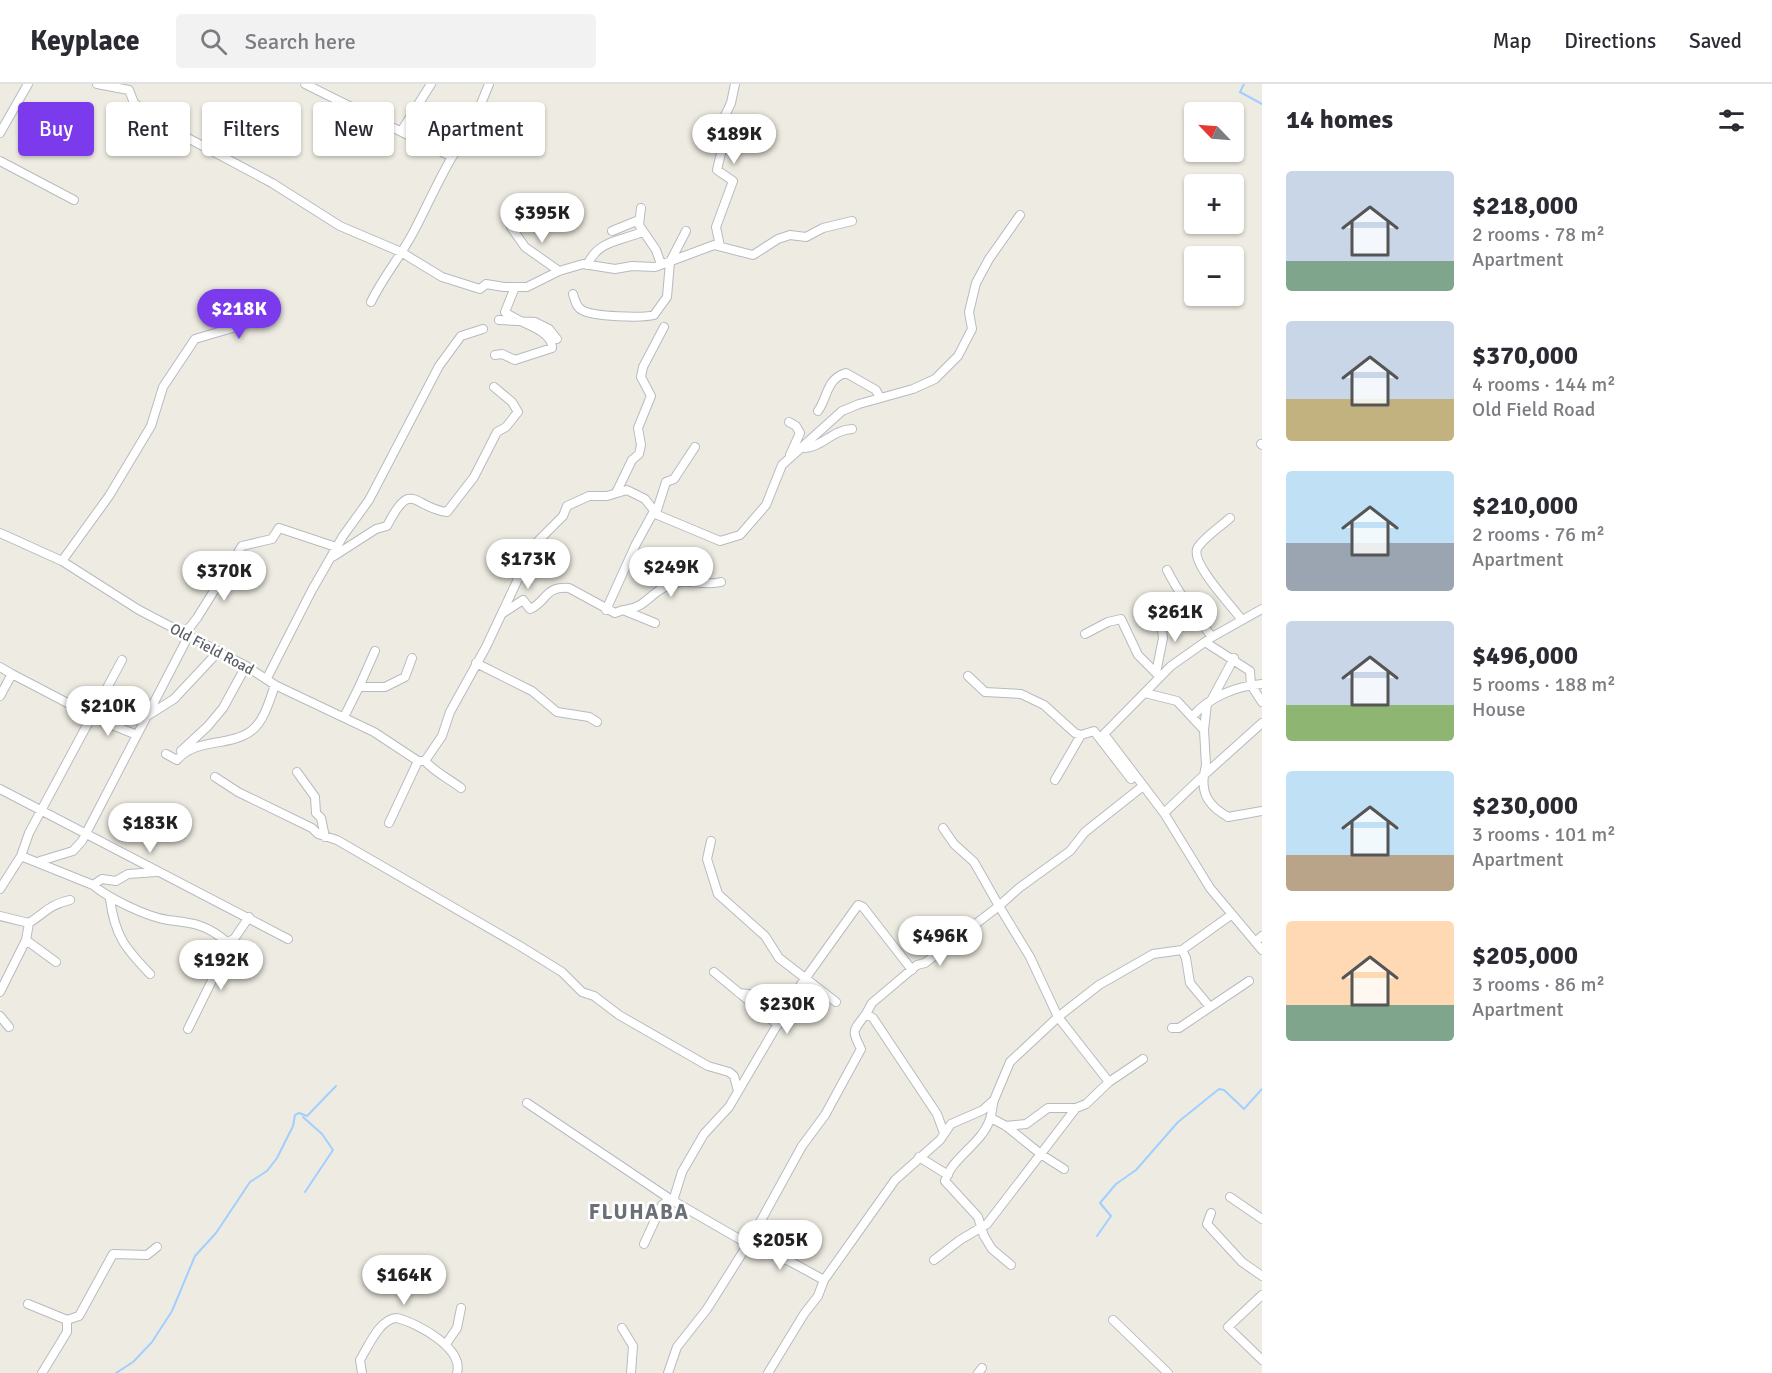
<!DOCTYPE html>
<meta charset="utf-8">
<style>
body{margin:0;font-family:Signika,sans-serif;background:#f2f2f3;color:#2b2b33;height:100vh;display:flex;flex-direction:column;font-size:22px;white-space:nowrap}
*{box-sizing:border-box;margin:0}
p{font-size:20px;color:#7c7c81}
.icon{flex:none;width:33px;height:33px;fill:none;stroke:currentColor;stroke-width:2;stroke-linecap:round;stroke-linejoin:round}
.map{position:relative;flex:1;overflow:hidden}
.panel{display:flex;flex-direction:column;background:#fff;width:510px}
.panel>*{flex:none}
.guide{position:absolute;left:18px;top:18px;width:570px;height:54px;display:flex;gap:12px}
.needle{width:39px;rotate:295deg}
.tools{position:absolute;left:1184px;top:18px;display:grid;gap:12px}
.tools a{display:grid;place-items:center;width:60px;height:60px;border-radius:6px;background:#fff;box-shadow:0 2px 4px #0004;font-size:30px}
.price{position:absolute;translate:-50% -51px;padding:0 14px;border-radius:21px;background:#fff;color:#222;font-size:20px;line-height:39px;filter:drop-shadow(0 2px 3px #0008)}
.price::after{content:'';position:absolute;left:50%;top:36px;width:18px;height:14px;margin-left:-9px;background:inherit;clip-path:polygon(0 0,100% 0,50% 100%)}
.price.on{background:#7c3aed;color:#fff}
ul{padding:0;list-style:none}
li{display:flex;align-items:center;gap:18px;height:150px;padding:0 24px}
li span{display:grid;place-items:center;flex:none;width:168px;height:120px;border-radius:6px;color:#555}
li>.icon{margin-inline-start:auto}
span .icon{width:72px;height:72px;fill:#fffc;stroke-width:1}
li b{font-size:26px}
h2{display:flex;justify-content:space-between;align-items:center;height:72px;padding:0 24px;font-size:26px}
.chip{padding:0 21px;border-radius:6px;background:#fff;box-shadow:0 2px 4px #0004;font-size:21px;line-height:54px}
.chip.on{background:#7c3aed;color:#fff}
header{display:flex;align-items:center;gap:36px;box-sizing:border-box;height:84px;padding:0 30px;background:#fff;border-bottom:2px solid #e1e1e2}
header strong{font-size:28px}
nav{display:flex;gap:33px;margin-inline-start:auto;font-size:21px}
.search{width:420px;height:54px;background:#f2f2f3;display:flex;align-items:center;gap:15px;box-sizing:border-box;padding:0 21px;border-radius:6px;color:#7c7c81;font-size:22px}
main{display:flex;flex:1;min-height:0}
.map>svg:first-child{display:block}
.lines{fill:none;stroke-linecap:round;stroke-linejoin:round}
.stream{stroke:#a1cfff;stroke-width:2}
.street-casing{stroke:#b7babf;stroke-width:10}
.street{stroke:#fff;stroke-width:8}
.labels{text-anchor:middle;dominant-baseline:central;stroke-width:5;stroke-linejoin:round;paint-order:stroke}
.street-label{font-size:15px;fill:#5a5e64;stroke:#fff}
.district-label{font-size:21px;font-weight:bold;letter-spacing:1.5px;fill:#6b7076;stroke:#fff}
</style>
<header>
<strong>Keyplace</strong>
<div class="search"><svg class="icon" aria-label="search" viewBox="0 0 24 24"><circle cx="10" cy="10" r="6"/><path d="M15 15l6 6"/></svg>Search here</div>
<nav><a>Map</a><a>Directions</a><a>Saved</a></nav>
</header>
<main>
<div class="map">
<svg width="1262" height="1289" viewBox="0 0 1262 1289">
<rect width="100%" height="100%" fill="#eeece2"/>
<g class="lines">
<path class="stream" d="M1244 0 1240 8 1262 20
M303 1033 322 1050 333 1066 305 1108
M1097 1152 1111 1132 1100 1119 1116 1100 1136 1086 1178 1038 1219 1005 1224 1006 1244 1025 1262 1005
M116 1289 133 1278 152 1258 172 1227 195 1172 216 1149 250 1098 267 1087 277 1074 293 1042 295 1031 299 1029 307 1032 336 1002"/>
<defs>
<path id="street" d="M97 0 129 6 134 19 169 44 272 99 340 142 401 168 442 193 480 205 486 200 504 203H527L559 187 583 180 615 185 632 182 655 183 714 161 753 171 778 155 790 151 806 153 823 144 852 137
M305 0 452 73 472 42 489 0
M402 46 431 0
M0 49 28 0
M0 77 74 116
M641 124 639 141 656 166 661 180
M511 143 525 163 559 187
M612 147 639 136
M720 162 716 143 733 97 717 86 722 65 713 57 731 19 735 0
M587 181C599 156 618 158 642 148
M573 210C575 216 576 223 582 226 593 233 643 234 654 231L667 213 670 178 686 147
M371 218C383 193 401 172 414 147 427 122 438 97 452 73
M499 236 535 238 549 245 557 255
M495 271 502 270 515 276 552 264C553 245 517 239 505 228L515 203
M818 327C828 313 826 295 846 289L876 306 880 314
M789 338 796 342 800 349 790 371
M1261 360 1262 361
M805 364C824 362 832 346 852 345
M617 407 632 376 639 370 641 361 638 344 651 312 641 293 643 283 664 243
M656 429 666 398 674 395 695 363
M1230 434C1220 443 1206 452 1198 463 1188 477 1232 522 1242 536
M0 449 62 477 139 526 246 582 275 601 374 648 418 677H425
M334 472 376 445 387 442C412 393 413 424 447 428L474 393 497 348 506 343 518 328 512 318 494 303
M62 477 109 412 151 342 163 303 195 255 273 232
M1167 486C1179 510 1196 532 1212 553
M1262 525 1212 553 1171 582 1104 650 1164 729 1210 804 1262 866
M606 526 636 460 653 429 720 457 740 451 766 421 782 381 842 327 859 320 913 305 935 295 958 272 972 245 969 228 976 199 989 175 1020 131
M625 526C647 523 649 509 669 501 687 493 703 503 721 498
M503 529 523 516 530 525C547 518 544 502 569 504L615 529 623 526 655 539
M181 548 190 543 197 534 242 462 272 455 279 444 336 463
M1085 550 1108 538 1121 535 1138 571 1156 589
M1205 558 1250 587 1251 601 1262 618
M476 579 532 607 557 628 589 633 597 638
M0 583 12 590
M1158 591 1156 589 1163 554 1160 532
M968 592 985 608 1021 610 1044 621 1075 649 1081 651 1094 647 1131 695
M267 594 312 506 343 452 369 416 439 282 461 252 483 245
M359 603 375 567
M1145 609 1177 617 1204 646 1206 681 1204 691 1164 729
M0 612 12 590 102 637 137 651
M1212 615 1234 574
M147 632 174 615 219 567
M344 633 359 603H385L405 593 412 574
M1192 633C1209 613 1236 602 1262 600
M1262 639 1204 691C1201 712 1211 723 1228 733L1262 727
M1204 646 1207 619
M181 667 208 642 223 624 246 582
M166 670 177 676C195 654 229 663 251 647 264 638 270 615 275 601
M425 677 442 652 450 628 486 563 534 461 563 432 567 422 589 412H607L627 406 645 415 656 429
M425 677C436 689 448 694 461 704
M297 688 315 713 316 729 321 734 325 753
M215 693 238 708 312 744 318 750 337 756 520 862 562 888 582 908 594 912 619 931 708 982 729 988 734 992 738 1007
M1055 696 1081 651
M0 705 288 855
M389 739 418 677
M711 757 707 775 718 810 765 852 779 874 836 918
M21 772 93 801 102 795 116 797 128 790 157 788
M40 777 73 767 82 757 189 551
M93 801C108 814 147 833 168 836 193 839 206 840 227 858L234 855 249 833
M0 805 21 772 29 749 122 576
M110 815C115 852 125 864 150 890
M0 832 29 839C46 828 49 821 70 816
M26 856 56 878
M1255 858 1262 852
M1182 866 1186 874 1190 899 1210 923
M714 888 778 941
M0 908 26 856 29 839
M739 909 766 912
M866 930 872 919 917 881 925 879 999 822 974 778 954 760 943 744
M0 932 9 943
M1172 944H1179L1249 897
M188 945 231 858
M1109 998 1058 933 1099 901 1153 870 1182 866 1231 831
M994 1016C992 1022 992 1030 990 1035 982 1060 952 1073 945 1097L978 1133 984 1152 992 1165 1011 1181
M527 1019 670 1115 748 1160 707 1225 677 1263 668 1289
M991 1034 1006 1042 1042 1071 1064 1085
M1006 1042 1026 1040 1048 1024H1076L1086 1020 1109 998 1143 975
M919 1073 948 1091
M1230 1113 1262 1135
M673 1117 682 1088 704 1050 729 1023 800 902 858 821 863 823 912 886
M1211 1129 1207 1140 1242 1178 1262 1192
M644 1160 662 1121 670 1115
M934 1176 960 1156 987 1140 1076 1024
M824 1196 791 1178 748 1160 802 1062 825 1031 861 965C851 946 853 947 866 930L873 934 937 1030 944 1049
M1262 1211 1228 1243 1262 1276
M28 1220 67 1236
M1113 1236 1168 1289
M622 1244 633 1262 631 1289
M446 1260 457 1244 461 1224
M42 1289 67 1248V1236L79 1232 113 1170 147 1171 157 1163
M362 1289 360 1276C368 1263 380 1234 397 1234 417 1239 464 1264 457 1289
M768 1289 804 1230 818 1212 824 1196 895 1096 940 1056 951 1040 983 1026 994 1016 1010 978 1058 933 1030 873 999 822 1019 804 1070 767 1085 748 1143 702
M978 1289 982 1284"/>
</defs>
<use href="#street" class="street-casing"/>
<use href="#street" class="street"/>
</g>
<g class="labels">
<g class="street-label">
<text transform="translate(212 565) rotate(28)">Old Field Road</text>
</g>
<g class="district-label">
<text x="639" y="1128">FLUHABA</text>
</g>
</g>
</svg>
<div class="tools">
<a><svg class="needle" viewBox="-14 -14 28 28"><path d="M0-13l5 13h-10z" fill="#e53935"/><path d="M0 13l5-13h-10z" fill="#7c7c81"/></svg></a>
<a>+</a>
<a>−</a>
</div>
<b class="price" style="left:734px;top:81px">$189K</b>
<b class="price" style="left:542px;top:160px">$395K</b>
<b class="price on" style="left:239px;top:256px">$218K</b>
<b class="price" style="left:528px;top:506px">$173K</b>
<b class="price" style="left:671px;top:514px">$249K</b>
<b class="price" style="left:224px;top:518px">$370K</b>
<b class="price" style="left:1175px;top:559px">$261K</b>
<b class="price" style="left:108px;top:653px">$210K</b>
<b class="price" style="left:150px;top:770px">$183K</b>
<b class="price" style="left:940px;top:883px">$496K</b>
<b class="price" style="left:221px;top:907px">$192K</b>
<b class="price" style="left:787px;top:951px">$230K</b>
<b class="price" style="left:780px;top:1187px">$205K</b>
<b class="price" style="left:404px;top:1222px">$164K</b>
<div class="guide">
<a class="chip on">Buy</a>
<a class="chip">Rent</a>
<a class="chip">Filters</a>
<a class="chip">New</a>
<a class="chip">Apartment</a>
</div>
</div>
<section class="panel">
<h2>14 homes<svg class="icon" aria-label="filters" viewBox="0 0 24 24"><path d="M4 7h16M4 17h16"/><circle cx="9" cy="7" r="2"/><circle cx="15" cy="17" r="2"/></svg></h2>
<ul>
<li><span style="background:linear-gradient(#c9d6e8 75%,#7fa58c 0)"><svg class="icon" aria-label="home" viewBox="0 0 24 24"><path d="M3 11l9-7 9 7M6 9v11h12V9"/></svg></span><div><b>$218,000</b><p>2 rooms · 78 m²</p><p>Apartment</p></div></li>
<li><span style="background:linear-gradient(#c9d6e8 65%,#c2b280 0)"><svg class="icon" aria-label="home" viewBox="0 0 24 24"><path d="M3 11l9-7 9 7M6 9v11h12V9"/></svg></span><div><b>$370,000</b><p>4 rooms · 144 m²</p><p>Old Field Road</p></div></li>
<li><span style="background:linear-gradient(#bfe0f5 60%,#9aa5b1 0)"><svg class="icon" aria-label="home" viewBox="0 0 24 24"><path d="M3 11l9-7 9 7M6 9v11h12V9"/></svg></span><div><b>$210,000</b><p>2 rooms · 76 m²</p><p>Apartment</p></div></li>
<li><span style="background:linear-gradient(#c9d6e8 70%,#8fb573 0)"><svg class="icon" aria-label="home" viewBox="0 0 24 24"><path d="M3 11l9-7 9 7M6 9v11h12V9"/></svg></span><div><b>$496,000</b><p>5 rooms · 188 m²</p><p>House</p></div></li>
<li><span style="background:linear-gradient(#bfe0f5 70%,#b9a48a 0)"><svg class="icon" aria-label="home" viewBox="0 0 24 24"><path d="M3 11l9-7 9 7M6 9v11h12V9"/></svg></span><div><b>$230,000</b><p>3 rooms · 101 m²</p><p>Apartment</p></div></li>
<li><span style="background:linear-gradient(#ffd9b3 70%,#7fa58c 0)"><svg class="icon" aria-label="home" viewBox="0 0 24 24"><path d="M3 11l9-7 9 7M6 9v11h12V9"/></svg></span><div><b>$205,000</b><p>3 rooms · 86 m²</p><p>Apartment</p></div></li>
</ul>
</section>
</main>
